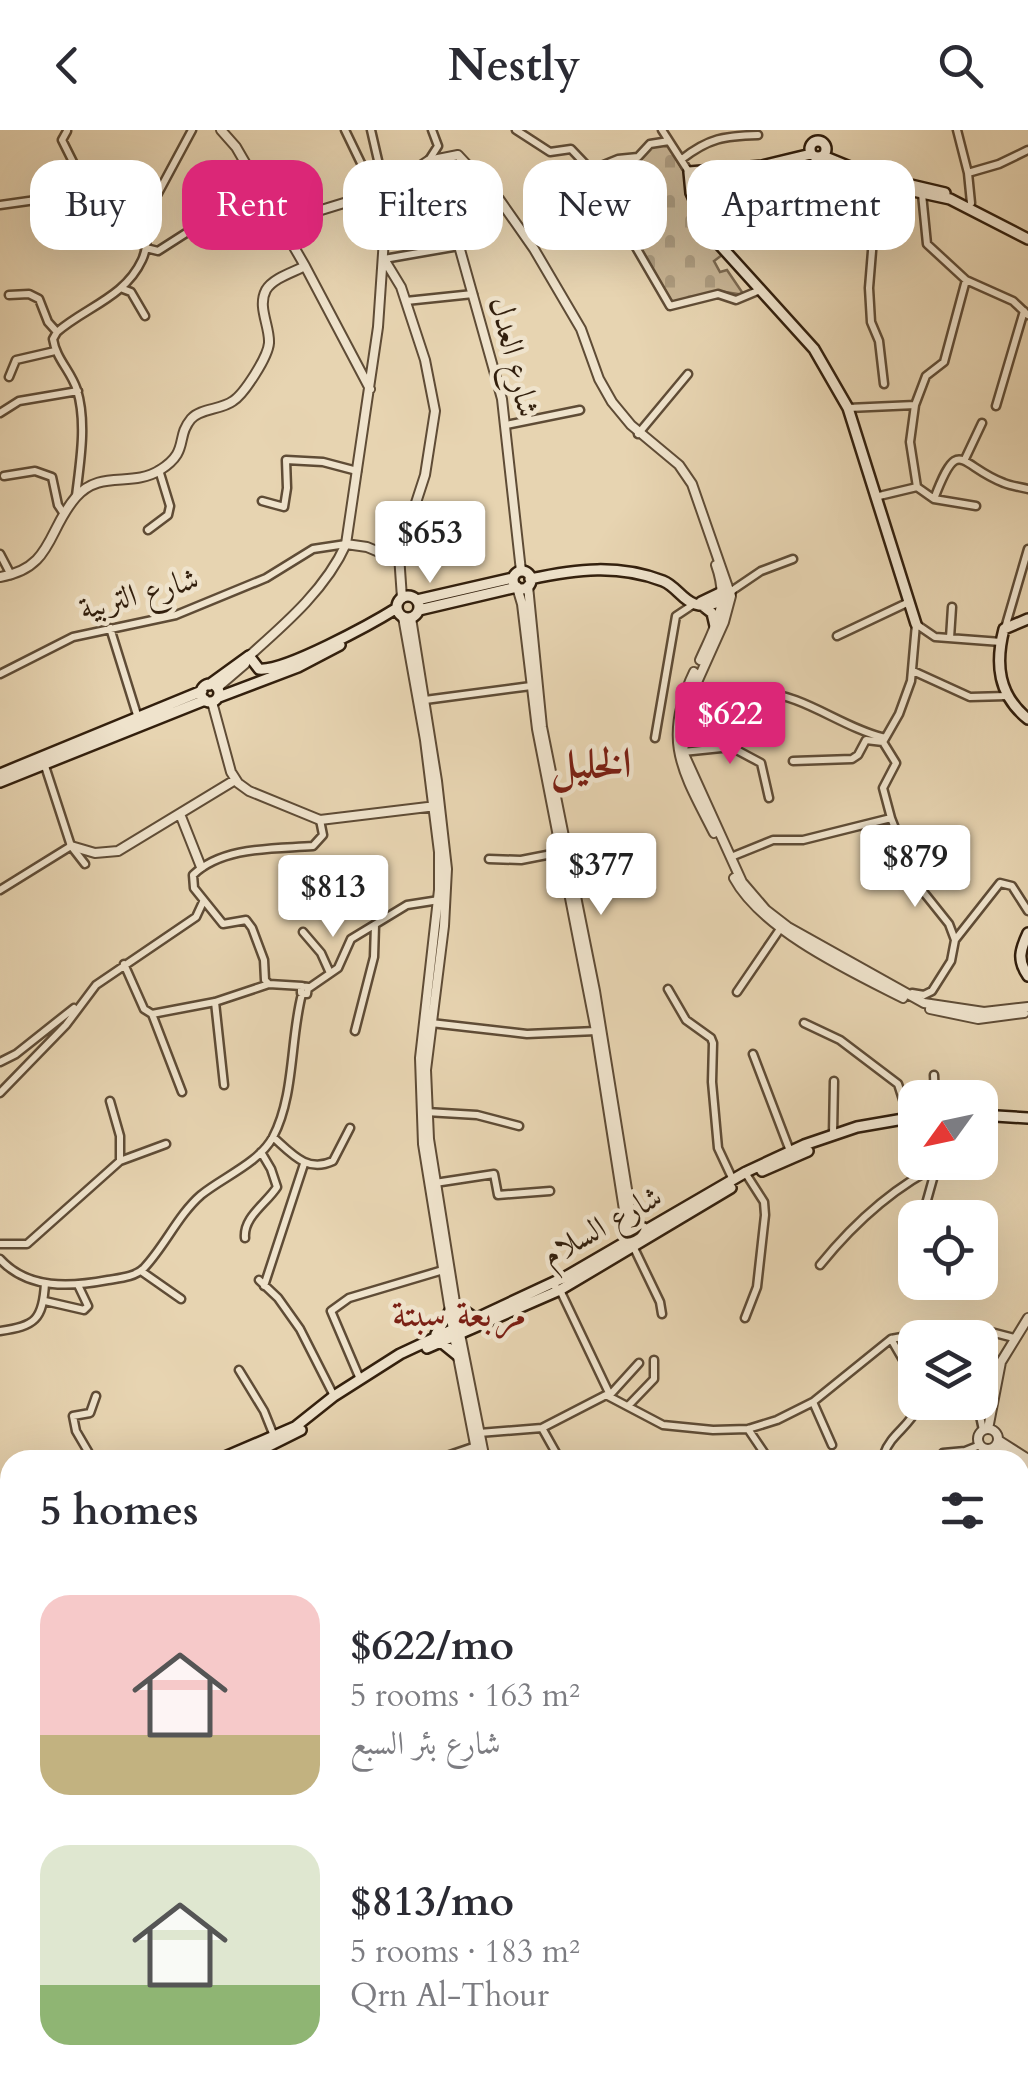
<!DOCTYPE html>
<meta charset="utf-8">
<style>
body{margin:0;font-family:Cardo,Amiri,serif;background:#f2f2f3;color:#2b2b33;height:100vh;display:flex;flex-direction:column;font-size:38px;white-space:nowrap}
*{box-sizing:border-box;margin:0}
p{font-size:32px;color:#7c7c81}
.icon{flex:none;width:55px;height:55px;fill:none;stroke:currentColor;stroke-width:2;stroke-linecap:round;stroke-linejoin:round}
.map{position:relative;flex:1;overflow:hidden}
.sheet{position:absolute;left:0px;top:1320px;width:1030px;height:642px;display:flex;flex-direction:column;background:#fff;border-radius:30px 30px 0 0;box-shadow:0 10px 40px #0002}
.sheet>*{flex:none}
.hud{position:absolute;left:30px;top:30px;width:970px;height:90px;display:flex;gap:20px}
.needle{width:65px;rotate:237deg}
.fabs{position:absolute;left:898px;top:950px;display:grid;gap:20px}
.fabs a{display:grid;place-items:center;width:100px;height:100px;border-radius:20px;background:#fff;box-shadow:0 10px 40px #0002;font-size:50px}
.price{position:absolute;translate:-50% -85px;padding:0 22px;border-radius:10px;background:#fff;color:#222;font-size:32px;line-height:65px;filter:drop-shadow(0 2px 5px #0008)}
.price::after{content:'';position:absolute;left:50%;top:60px;width:30px;height:22px;margin-left:-15px;background:inherit;clip-path:polygon(0 0,100% 0,50% 100%)}
.price.active{background:#db2777;color:#fff}
ul{padding:0;list-style:none}
li{display:flex;align-items:center;gap:30px;height:250px;padding:0 40px}
li span{display:grid;place-items:center;flex:none;width:280px;height:200px;border-radius:30px;color:#555}
li>.icon{margin-inline-start:auto}
span .icon{width:120px;height:120px;fill:#fffc;stroke-width:1}
li b{font-size:42px}
h2{display:flex;justify-content:space-between;align-items:center;height:120px;padding:0 40px;font-size:42px}
.chip{padding:0 35px;border-radius:30px;background:#fff;box-shadow:0 10px 40px #0002;font-size:35px;line-height:90px}
.chip.active{background:#db2777;color:#fff}
header{display:flex;justify-content:space-between;align-items:center;height:130px;padding:0 40px;background:#fff;font-size:45px;font-weight:800}
.map>svg:first-child{display:block}
.cemetery{fill:url(#cemetery-stones);stroke:#7d6a51;stroke-width:2.5}
.lines{fill:none;stroke-linecap:round;stroke-linejoin:round}
.minor-casing{stroke:#5f4c36;stroke-width:11}
.tertiary-casing{stroke:#5f4c36;stroke-width:12}
.secondary-casing{stroke:#321f0d;stroke-width:14}
.minor{stroke:#efe3cc;stroke-width:6}
.tertiary{stroke:#efe3cc;stroke-width:8}
.secondary{stroke:#efe3cc;stroke-width:9}
.labels{text-anchor:middle;dominant-baseline:central;stroke-width:9;stroke-linejoin:round;paint-order:stroke}
.street-label{font-size:32px;fill:#321f0d;stroke:#efe3cc}
.quarter-label{font-size:38px;fill:#7a1f14;stroke:#efe3cc}
.district-label{font-size:42px;font-weight:bold;fill:#7a1f14;stroke:#efe3cc}
</style>
<header><svg class="icon" aria-label="back" viewBox="0 0 24 24"><path d="M15 5l-7 7 7 7"/></svg>Nestly<svg class="icon" aria-label="search" viewBox="0 0 24 24"><circle cx="10" cy="10" r="6"/><path d="M15 15l6 6"/></svg></header>
<div class="map">
<svg width="1028" height="1961" viewBox="0 0 1028 1961">
<defs>
<pattern id="cemetery-stones" width="16" height="16" patternUnits="userSpaceOnUse" patternTransform="scale(2.5)"><rect width="16" height="16" fill="#c8b595"/><path d="M2 7V4a2 2 0 0 1 4 0v3zM10 15v-3a2 2 0 0 1 4 0v3z" fill="#ac9b7f"/></pattern>
</defs>
<rect width="100%" height="100%" fill="#e7d4b1"/>
<filter id="stains"><feTurbulence type="fractalNoise" baseFrequency=".002" numOctaves="4"/><feColorMatrix values="0 0 0 0 .2 0 0 0 0 .09 0 0 0 0 .02 0 0 0 .5 -.17"/></filter>
<radialGradient id="worn" r=".72"><stop offset=".6" stop-color="#630" stop-opacity="0"/><stop offset="1" stop-color="#630" stop-opacity=".3"/></radialGradient>
<path class="cemetery" d="M668 15 686 46 703 99 722 125 714 131 720 142 727 140 744 165 719 161 684 173 672 172 630 100 644 92 619 34 643 26 652 16Z"/>
<g class="lines">
<defs>
<path id="minor" d="M345 0 373 58
M371 0 383 52 382 59
M516 0 550 22 571 19 591 40 670 176 718 164 736 170 760 160
M662 0 689 42
M957 0 968 43 971 73
M67 1 62 10 86 58
M682 29C709 8 724 6 758 5
M429 30 438 16 432 0
M591 40 618 29 638 27 650 14 669 11
M968 43 999 34 1028 20
M865 44 876 72 869 158 871 192 879 211 884 254
M922 64 927 114 966 150 1013 171 1028 185
M0 75 50 68 86 58 103 81 156 67 192 0
M146 118 158 121 258 57
M384 129 459 116
M123 159 131 162 145 186
M9 165 29 164 39 169 48 192 57 202 53 209C56 229 71 241 77 260 87 293 80 332 76 366
M406 171 473 164
M57 202C86 177 125 167 142 130 152 109 141 91 155 68
M9 247 16 230 55 221
M996 276 1024 181
M848 278 915 275
M0 283 19 271 78 261
M506 295 580 280
M638 304 688 244
M965 329 982 293
M4 346 35 341 52 347 58 375 64 384
M917 357 910 312 915 275 926 246 944 232 966 150
M875 367 917 357 934 369 976 376
M934 369C959 303 959 336 1004 353 1011 356 1020 357 1028 359
M262 371 284 377 287 358 286 330 323 332 357 341
M148 400 168 385 170 376 159 340
M0 424 11 445
M730 462 761 441 793 429
M110 498 138 588
M1005 498 1028 419
M837 506 909 472
M950 508 952 477
M913 541 970 567 1007 566
M0 544 73 507 176 485 266 448 313 419 346 414
M425 570 531 556
M729 576H739L758 562C804 564 840 597 885 608
M655 608 676 486 694 474
M683 622 731 617 761 633 769 668
M793 631 852 629 858 625 866 610 883 612
M44 633 71 716 85 734
M891 688 917 754 949 794 955 810 951 831 932 861 924 865 912 863
M731 727 773 710H803L891 688 883 658 896 633 883 612 899 584 911 551 916 494 935 507 1001 512
M489 729 521 730 562 722
M0 760 71 716
M303 802 321 823 330 843
M955 810 1000 753 1012 756 1028 781
M124 834 144 879 152 884 215 872 269 854 302 856
M269 854 265 850 264 830 252 798 246 790 223 794 194 758 193 745C223 716 275 719 313 716L323 705 320 690
M301 856 308 857 307 864 301 863Z
M309 858 338 838 351 809 407 775 439 770
M668 859 686 890 711 908 713 913 712 952 718 1018 733 1050
M737 862 780 799
M215 872 224 955
M152 884 182 962
M431 893 527 904 596 901
M804 893 840 910 898 954 909 988
M355 901 374 827 375 795
M753 924 790 1021
M0 932 16 924 74 878
M934 945 935 968
M0 963 66 895 96 855 196 787 203 772
M110 971 120 1006V1031
M426 982 477 985 519 996
M833 1004 834 951
M273 1007C292 1024 307 1043 333 1031L350 998
M435 1053 494 1044 498 1065 550 1061
M922 1088 936 1038
M245 1108C243 1087 266 1074 277 1057L271 1039 261 1022
M0 1114H27L120 1031 166 1014
M634 1118 660 1172 662 1184
M0 1129C28 1160 71 1157 108 1150 120 1148 135 1147 144 1138 165 1116 178 1085 201 1065 223 1047 259 1033 273 1007 295 965 290 909 302 864
M820 1135C854 1093 896 1055 945 1032
M141 1141 181 1169
M259 1150 278 1168 300 1199 334 1266
M551 1154 560 1160 610 1265 639 1233
M264 1156 304 1034
M45 1171 84 1180 88 1176 78 1155
M745 1188 757 1157 765 1085 764 1072 748 1047
M0 1201C35 1196 43 1190 45 1153
M891 1209 909 1240 915 1272
M239 1240 264 1281 274 1306
M360 1249 331 1181 349 1168 443 1140
M813 1272 832 1315
M629 1275 654 1249V1230
M918 1277 975 1283 980 1286 983 1300
M542 1298 560 1330
M748 1299 769 1330
M479 1303 542 1298 606 1265 663 1295 713 1300 748 1299 777 1290 813 1272 891 1209 934 1201 991 1202 1014 1208
M884 1324C891 1304 909 1297 918 1277L916 1274
M93 1330 76 1301 73 1286 90 1283 96 1266
M435 1330 476 1316
M937 1330 943 1323 965 1321
M967 1330 965 1321 980 1315
M0 1676 10 1670
M0 1720 10 1721
M0 1907 10 1904
M291 1952 297 1961
M332 1952 334 1961
M981 1952 984 1961
M140 1961 142 1952
M284 1961 287 1952
M412 1961 414 1952
M438 1961 442 1952
M574 1961 575 1952
M830 1961 842 1956 850 1961"/>
<path id="tertiary" d="M221 0 236 17 305 136 370 259
M428 31 441 57 459 116 502 269 521 441
M369 64a7 7 0 1 1 14 0a7 7 0 1 1-14 0Z
M383 61 428 31 458 25 499 69 534 119 581 199 599 249 612 272 631 295 679 335 692 354 731 466 724 492 689 570 683 622 742 752 766 780 788 797 924 873 984 882 1028 877
M279 93 370 65
M384 129 401 157 425 230 435 281 425 345 399 425 402 468
M346 414 367 417 398 430
M0 447C53 438 47 400 76 367 101 339 131 358 160 340 190 321 175 308 191 289 201 278 221 280 233 271 244 264 268 227 269 213 270 196 257 177 266 160 273 148 294 142 305 136
M528 456 542 597 595 861 635 1109
M517 457 522 474 537 599 596 901 629 1112
M403 487 425 610 439 722V760L420 928 423 1014 454 1206 478 1330
M411 488 437 651 447 739 444 796 426 940 429 1009 460 1204 485 1330
M700 530C716 494 730 474 716 435
M694 542C661 611 683 642 714 703
M217 558 245 534 249 526C285 494 326 459 346 414L378 197 384 109 380 70
M212 572 231 642 238 653 249 661 320 690 436 676
M180 684 201 737
M71 716 95 723 118 721 235 650
M734 748C762 800 850 841 903 868
M930 879 978 889 1024 883
M988 1299 1001 1232 1028 1188
M978 1309a10 10 0 1 1 20 0a10 10 0 1 1-20 0Z
M998 1310 1028 1329
M994 1317 1011 1323 1028 1338
M1020 1651 1028 1650
M0 1800 10 1803
M1020 1927 1028 1923
M685 1961 686 1952
M691 1961 692 1952
M938 1961 963 1952"/>
<path id="secondary" d="M810 19a8 8 0 1 1 16 0a8 8 0 1 1-16 0Z
M811 24 762 36 689 42 691 63 709 103 814 219 848 278 916 494
M823 26 904 59 950 69 1028 109
M911 55 945 63
M513 450a9 9 0 1 1 18 0a9 9 0 1 1-18 0Z
M530 449C577 439 618 434 663 451 676 456 683 471 695 474 708 478 723 472 730 462
M397 477a11 11 0 1 1 22 0a11 11 0 1 1-22 0Z
M417 470 513 448
M701 472 724 461 730 462
M703 476 712 483 715 496
M419 480 517 457
M1028 489 1004 499C995 534 998 565 1028 589
M201 563a9 9 0 1 1 18 0a9 9 0 1 1-18 0Z
M209 555 249 526 259 539C284 542 373 493 397 478
M219 567 298 537 340 515
M0 644 202 561
M0 652 205 570
M1028 803C1020 820 1017 830 1028 846
M980 985 1028 988
M762 1041 808 1021
M633 1093 648 1100
M456 1175 476 1189
M436 1204 450 1181
M441 1212 457 1225
M427 1218 560 1160 731 1058
M218 1330 295 1297 334 1266 400 1224 567 1146 746 1042 804 1015 857 997 915 987
M241 1330 301 1300
M0 1450 10 1443
M0 1459 10 1453"/>
</defs>
<use href="#minor" class="minor-casing"/>
<use href="#tertiary" class="tertiary-casing"/>
<use href="#secondary" class="secondary-casing"/>
<use href="#minor" class="minor"/>
<use href="#tertiary" class="tertiary"/>
<use href="#secondary" class="secondary"/>
</g>
<g class="labels">
<g class="street-label">
<text transform="translate(514 227) rotate(76)">شارع العدل</text>
<text transform="translate(139 464) rotate(-15)">شارع التربية</text>
<text transform="translate(602 1096) rotate(-29)">شارع السلام</text>
</g>
<g class="quarter-label">
<text x="459" y="1184">مربعة سبتة</text>
</g>
<g class="district-label">
<text x="591" y="633">الخليل</text>
</g>
</g>
<rect width="100%" height="100%" filter="url(#stains)"/>
<rect width="100%" height="100%" fill="url(#worn)"/>
</svg>
<div class="fabs">
<a><svg class="needle" viewBox="-14 -14 28 28"><path d="M0-13l5 13h-10z" fill="#e53935"/><path d="M0 13l5-13h-10z" fill="#7c7c81"/></svg></a>
<a><svg class="icon" aria-label="locate" viewBox="0 0 24 24"><circle cx="12" cy="12" r="6"/><path d="M12 2v4M12 18v4M2 12h4M18 12h4"/></svg></a>
<a><svg class="icon" aria-label="layers" viewBox="0 0 24 24"><path d="M12 4l9 5-9 5-9-5zM3 14l9 5 9-5"/></svg></a>
</div>
<b class="price" style="left:430px;top:456px">$653</b>
<b class="price active" style="left:730px;top:637px">$622</b>
<b class="price" style="left:915px;top:780px">$879</b>
<b class="price" style="left:601px;top:788px">$377</b>
<b class="price" style="left:333px;top:810px">$813</b>
<div class="hud">
<a class="chip">Buy</a>
<a class="chip active">Rent</a>
<a class="chip">Filters</a>
<a class="chip">New</a>
<a class="chip">Apartment</a>
</div>
<section class="sheet">
<h2>5 homes<svg class="icon" aria-label="filters" viewBox="0 0 24 24"><path d="M4 7h16M4 17h16"/><circle cx="9" cy="7" r="2"/><circle cx="15" cy="17" r="2"/></svg></h2>
<ul>
<li><span style="background:linear-gradient(#f6c9c9 70%,#c2b280 0)"><svg class="icon" aria-label="home" viewBox="0 0 24 24"><path d="M3 11l9-7 9 7M6 9v11h12V9"/></svg></span><div><b>$622/mo</b><p>5 rooms · 163 m²</p><p>شارع بئر السبع</p></div></li>
<li><span style="background:linear-gradient(#dfe7d0 70%,#8fb573 0)"><svg class="icon" aria-label="home" viewBox="0 0 24 24"><path d="M3 11l9-7 9 7M6 9v11h12V9"/></svg></span><div><b>$813/mo</b><p>5 rooms · 183 m²</p><p>Qrn Al-Thour</p></div></li>
</ul>
</section>
</div>
